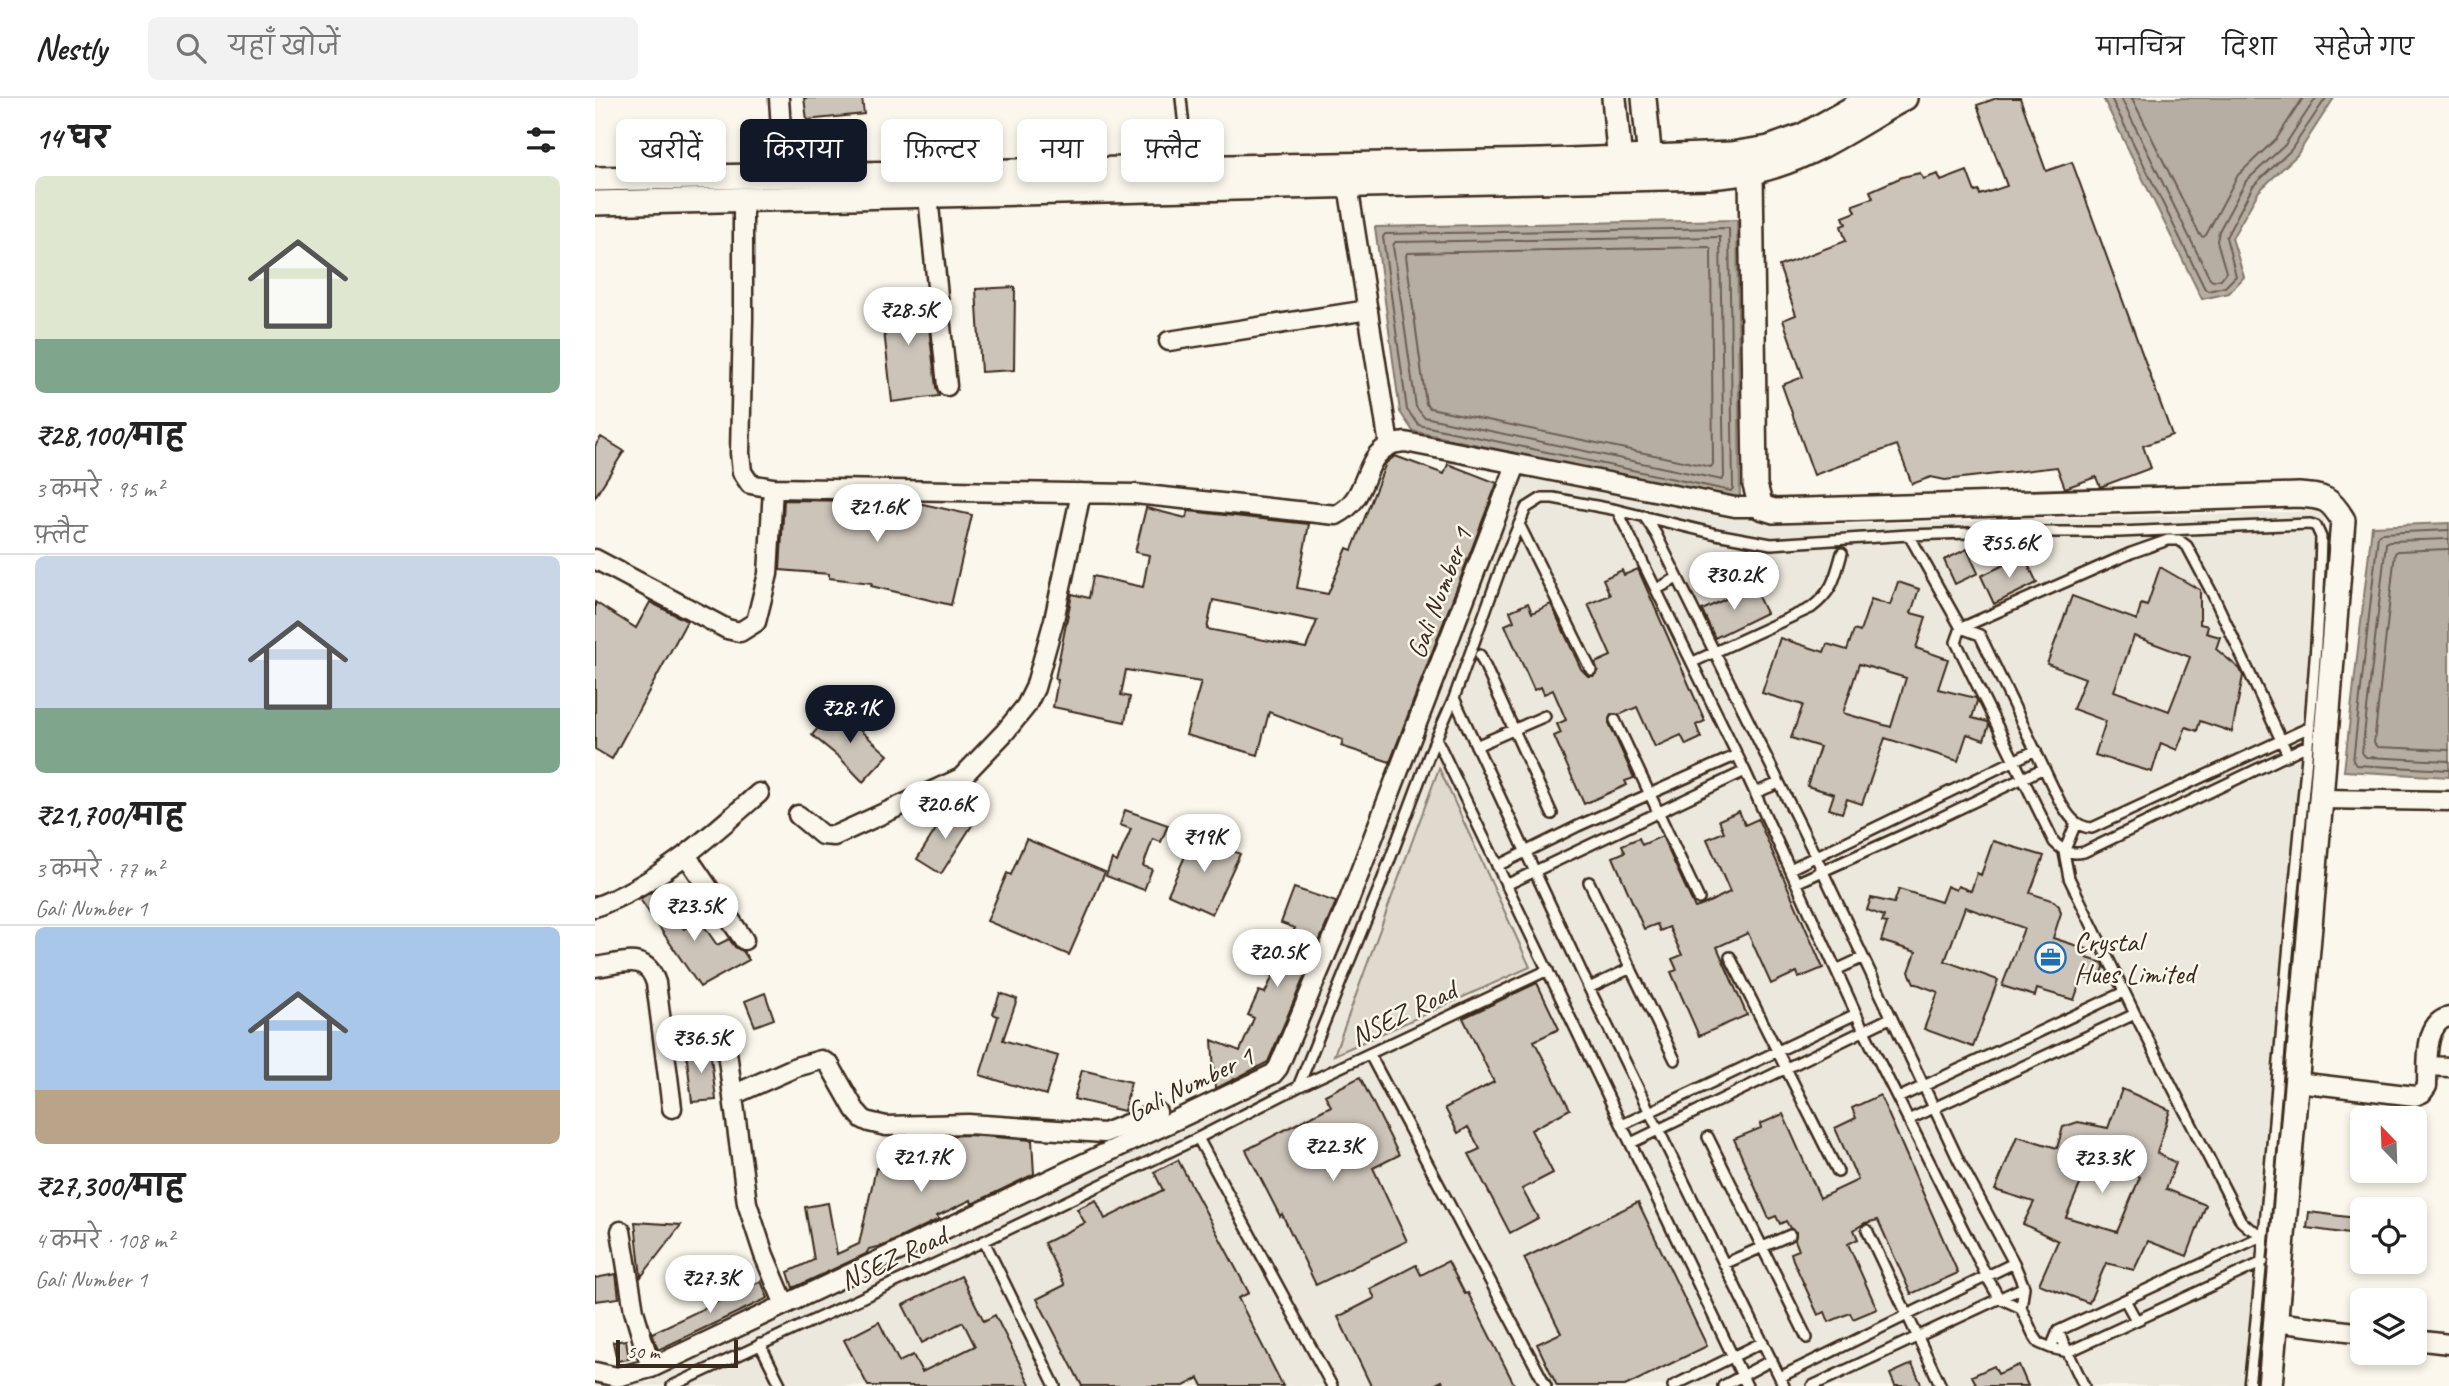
<!DOCTYPE html>
<html lang="hi">
<meta charset="utf-8">
<style>
body{margin:0;font-family:Caveat,"Playpen Sans Deva",sans-serif;background:#f2f2f2;color:#222;height:100vh;display:flex;flex-direction:column;font-size:26px;white-space:nowrap}
*{box-sizing:border-box;margin:0}
p{font-size:23px;color:#767676}
.icon{flex:none;width:38px;height:38px;fill:none;stroke:currentColor;stroke-width:2;stroke-linecap:round;stroke-linejoin:round}
.map{position:relative;flex:1;overflow:hidden}
.panel{display:flex;flex-direction:column;background:#fff;width:595px}
.panel>*{flex:none}
.guide{position:absolute;left:21px;top:21px;width:665px;height:63px;display:flex;gap:14px}
.needle{width:46px;rotate:337deg}
.controls{position:absolute;left:1755px;top:1008px;display:grid;gap:14px}
.controls a{display:grid;place-items:center;width:77px;height:77px;border-radius:10px;background:#fff;box-shadow:0 4px 10px #0003;font-size:35px}
.scale{position:absolute;left:21px;bottom:18px;width:122px;box-sizing:border-box;padding-left:7px;border:4px solid #3b2a1e;border-top:0;font-size:19px;line-height:24px;white-space:nowrap;color:#3b2a1e;-webkit-text-stroke:5px #fbf7ec;paint-order:stroke}
.price{position:absolute;translate:-50% -60px;padding:0 16px;border-radius:24px;background:#fff;color:#222;font-size:23px;line-height:46px;filter:drop-shadow(0 2px 4px #0008)}
.price::after{content:'';position:absolute;left:50%;top:42px;width:21px;height:16px;margin-left:-10px;background:inherit;clip-path:polygon(0 0,100% 0,50% 100%)}
.price.current{background:#111827;color:#fff}
ul{padding:0;list-style:none}
li{display:grid;align-content:center;gap:14px;height:371px;padding:0 35px}
li+li{border-top:2px solid #e0e0e0}
li span{display:grid;place-items:center;height:217px;border-radius:10px;color:#555}
li>.icon{margin-inline-start:auto}
span .icon{width:126px;height:126px;fill:#fffc;stroke-width:1}
li b{font-size:30px}
h2{display:flex;justify-content:space-between;align-items:center;height:84px;padding:0 35px;font-size:30px}
.chip{padding:0 24px;border-radius:10px;background:#fff;box-shadow:0 4px 10px #0003;font-size:24px;line-height:63px}
.chip.current{background:#111827;color:#fff}
header{display:flex;align-items:center;gap:42px;box-sizing:border-box;height:98px;padding:0 35px;background:#fff;border-bottom:2px solid #e0e0e0}
header strong{font-size:33px}
nav{display:flex;gap:38px;margin-inline-start:auto;font-size:24px}
.search{width:490px;height:63px;background:#f2f2f2;display:flex;align-items:center;gap:18px;box-sizing:border-box;padding:0 24px;border-radius:10px;color:#767676;font-size:26px}
main{display:flex;flex:1;min-height:0}
.map>svg:first-child{display:block}
.built{fill:#ede8dd}
.green{fill:#dfd9ce;stroke:#8d8276;stroke-width:2}
.water{fill:#b6aea2;stroke:#85796d;stroke-width:2}
.lines{fill:none;stroke-linecap:round;stroke-linejoin:round}
.shore{stroke:#6c5f53;stroke-width:2}
.building{fill:#ccc4b9;stroke:#3b2a1e;stroke-width:2;fill-rule:evenodd}
.service-casing{stroke:#3b2a1e;stroke-width:14}
.minor-casing{stroke:#3b2a1e;stroke-width:23}
.tertiary-casing{stroke:#3b2a1e;stroke-width:28}
.service{stroke:#fbf7ec;stroke-width:9}
.minor{stroke:#fbf7ec;stroke-width:18}
.tertiary{stroke:#fbf7ec;stroke-width:23}
.labels{text-anchor:middle;dominant-baseline:central;stroke-width:5;stroke-linejoin:round;paint-order:stroke}
.street-label{font-size:28px;fill:#3b2a1e;stroke:#fbf7ec}
.poi-label{font-size:28px;fill:#3b2a1e;stroke:#fbf7ec;text-anchor:start}
</style>
<header>
<strong>Nestly</strong>
<div class="search"><svg class="icon" aria-label="search" viewBox="0 0 24 24"><circle cx="10" cy="10" r="6"/><path d="M15 15l6 6"/></svg>यहाँ खोजें</div>
<nav><a>मानचित्र</a><a>दिशा</a><a>सहेजे गए</a></nav>
</header>
<main>
<section class="panel">
<h2>14 घर<svg class="icon" aria-label="filters" viewBox="0 0 24 24"><path d="M4 7h16M4 17h16"/><circle cx="9" cy="7" r="2"/><circle cx="15" cy="17" r="2"/></svg></h2>
<ul>
<li><span style="background:linear-gradient(#dfe7d0 75%,#7fa58c 0)"><svg class="icon" aria-label="home" viewBox="0 0 24 24"><path d="M3 11l9-7 9 7M6 9v11h12V9"/></svg></span><div><b>₹28,100/माह</b><p>3 कमरे · 95 m²</p><p>फ़्लैट</p></div></li>
<li><span style="background:linear-gradient(#c9d6e8 70%,#7fa58c 0)"><svg class="icon" aria-label="home" viewBox="0 0 24 24"><path d="M3 11l9-7 9 7M6 9v11h12V9"/></svg></span><div><b>₹21,700/माह</b><p>3 कमरे · 77 m²</p><p>Gali Number 1</p></div></li>
<li><span style="background:linear-gradient(#a9c7e8 75%,#b9a48a 0)"><svg class="icon" aria-label="home" viewBox="0 0 24 24"><path d="M3 11l9-7 9 7M6 9v11h12V9"/></svg></span><div><b>₹27,300/माह</b><p>4 कमरे · 108 m²</p><p>Gali Number 1</p></div></li>
</ul>
</section>
<div class="map">
<svg width="1854" height="1288" viewBox="0 0 1854 1288">
<rect width="100%" height="100%" fill="#fbf7ec"/>
<filter id="ink" filterUnits="userSpaceOnUse"><feTurbulence type="fractalNoise" baseFrequency=".0143" numOctaves="2"/><feDisplacementMap in="SourceGraphic" scale="14" xChannelSelector="R" yChannelSelector="G"/><feConvolveMatrix kernelMatrix="1 2 1 2 8 2 1 2 1" color-interpolation-filters="sRGB"/></filter>
<g filter="url(#ink)">
<path class="built" d="M919 372 1230 427 1730 413 1673 1288H0V1260L53 1285 687 976Z"/>
<path class="green" d="M844 670 935 869 739 957Z"/>
<path class="water" d="M1508 0H1739L1702 57 1664 93 1637 140 1649 179 1634 195 1607 201Z
M1142 122 1145 403 818 333 805 314 780 129Z
M1854 425V679L1749 673 1777 428Z"/>
<g class="lines">
<path class="shore" d="M1516 0 1610 191 1613 193 1630 189 1641 178 1631 139 1658 88 1696 52 1731 0
M1526 0 1615 181 1618 183 1626 181 1631 174 1622 143 1624 133 1651 83 1690 47 1721 0
M1537 0 1605 137 1608 139 1611 137 1643 77 1682 40 1708 0
M1134 130 1138 390 1136 393 824 327 812 312 788 139 790 136Z
M1125 139 1129 379 1127 382 829 319 821 309 798 148 800 144Z
M1114 149 1116 152 1118 366 1116 369 835 310 831 306 811 158 812 155Z
M1854 432 1786 435 1783 437 1758 663 1761 667 1854 672
M1854 441 1794 443 1791 445 1767 655 1771 659 1854 663
M1854 451 1803 453 1800 455 1779 645 1782 649 1854 652"/>
</g>
<path class="building" d="M209 0H267L269 16 212 22Z
M1402 0H1425L1451 73 1477 64 1577 337 1548 348 1556 370 1505 389 1501 379 1470 390 1462 369 1350 382 1336 379 1317 386 1302 347 1219 377 1187 287 1208 279 1188 222 1201 217 1184 168 1251 143 1246 128 1251 126 1248 119 1261 114 1258 107 1278 100 1275 93 1307 79 1325 75 1328 81 1343 76 1346 83 1372 73 1380 94 1384 93 1385 97 1412 88 1382 7Z
M420 189 419 272 386 274 381 191Z
M330 195 341 289 344 298 297 304 285 197Z
M6 339 29 353 0 399V348Z
M800 358 849 376 853 366 902 385 795 664 746 648 748 642 674 614 663 657 591 637 606 584 531 572 526 597 535 599 530 624 458 609 463 582 460 581 477 496 494 500 498 478 548 489 554 457 540 454 551 410 591 420 593 413 714 426 702 490 733 496 752 450 757 452 791 365ZM618 502 722 523 711 550 612 531Z
M189 402 267 403 296 406V403L319 404 377 417 356 507 276 488 277 485 234 480V476L185 472Z
M1372 451 1383 475 1360 486 1349 462Z
M1429 457 1442 485 1399 506 1386 478Z
M1565 469 1605 492V526L1613 528 1611 535 1625 539 1621 551 1645 571 1648 578 1637 634 1605 623 1602 633 1591 629 1582 652 1566 645 1557 674 1500 657 1511 623 1478 611 1490 580 1452 566 1477 498 1542 522 1546 506 1552 508ZM1539 538 1595 559 1574 613 1519 593Z
M1043 471 1110 623 1101 627 1106 640 1091 647 1086 637 1060 649 1042 609 1024 617 1016 616 1014 625 1039 680 1030 683 1032 687 989 706 959 638 966 635 962 626 971 622 958 592 949 596 946 589 939 592 910 527 919 523 915 513 933 505 937 515 956 506 986 571 993 578H998L1003 573 1000 565 1016 558 993 506 1015 497 1008 481 1027 472 1029 477Z
M1303 484 1324 491 1316 515 1331 519 1321 550 1353 561 1343 591 1381 600 1382 603 1377 620 1393 624 1394 627 1389 642 1372 636 1363 663 1290 640 1267 706 1252 701 1247 715 1234 711 1239 696 1212 688 1225 649 1196 640 1208 607 1167 595 1185 540 1229 554 1232 546 1252 552 1259 532 1265 534 1276 501 1295 507ZM1264 566 1311 580 1296 629 1248 615Z
M1158 488 1171 515 1120 540 1107 512Z
M0 504 41 530 55 504 92 523 17 661 0 651Z
M240 610 293 657 268 684 245 660 217 637Z
M355 709 379 724 346 776 322 761Z
M530 712 573 727 566 744 558 741 548 768 557 771 549 792 511 778 517 761 522 764 536 731 525 727Z
M1144 713 1150 727 1163 721 1228 870 1204 880 1202 874 1176 886 1153 835 1122 849 1152 917 1104 938 1076 874 1082 872 1077 861 1087 857 1074 829 1065 833 1062 826 1049 831 1018 759 1030 754 1027 747 1044 740 1047 747 1067 738 1100 810 1106 808 1135 794 1112 741 1129 734 1124 722Z
M600 736 645 756 617 816 573 796Z
M431 741 510 774 474 857 392 823 412 775 416 777Z
M1398 743 1449 758 1435 795 1459 803 1464 808 1466 815 1458 840 1495 852 1492 860 1508 865 1509 869 1504 884 1487 879 1479 902 1442 891 1440 898 1407 888 1429 830 1370 809 1350 863 1403 882 1378 949 1329 931 1343 894 1319 885 1314 874 1321 854 1286 843 1292 825 1287 824 1289 818 1272 812 1276 800 1299 805 1304 791 1346 804 1352 788 1361 792 1363 788 1376 793 1382 775 1386 777Z
M699 790 741 804 673 964 620 991 617 942 645 953 659 920 653 917 664 893 670 895 700 830 686 825Z
M61 791 89 831 104 821 122 847 134 841 140 849 148 853 154 862 105 889 45 801Z
M942 885 964 931 939 943 975 1011 936 1032 958 1075 927 1091 943 1120 915 1135 874 1056 885 1051 873 1029 863 1035 850 1010 899 984 868 920Z
M170 895 179 921 160 928 150 903Z
M405 895 422 901 408 942 463 958 451 997 385 977 403 918 398 916Z
M115 950 121 1002 97 1004 91 953Z
M487 972 536 984 529 1013 479 1001Z
M765 979 804 1057 778 1070 812 1143 721 1187 687 1116 685 1118 651 1052 736 1008 730 997Z
M1527 991 1575 1012 1562 1055 1581 1065 1571 1091 1611 1107 1592 1158 1553 1143 1539 1172 1511 1165 1494 1205 1444 1186 1463 1143 1428 1126 1439 1104 1400 1092 1422 1038 1462 1050 1468 1029 1483 1024 1513 1030ZM1497 1059 1545 1079 1522 1134 1471 1119Z
M1285 997 1363 1175 1316 1196 1283 1122 1270 1125 1259 1132 1263 1141 1253 1146 1282 1211 1258 1221 1255 1215 1234 1224 1230 1214 1223 1217 1198 1162 1196 1155 1204 1152 1200 1142 1201 1134 1195 1130 1191 1123 1185 1126 1181 1118 1174 1121 1139 1041 1166 1030 1165 1026 1188 1016 1225 1100 1263 1082 1240 1030 1261 1020 1257 1010Z
M373 1037 437 1042 439 1076 377 1106 376 1102 342 1118 344 1121 288 1148 274 1151 271 1156 198 1190 193 1174 219 1162 210 1109 233 1105 242 1156 264 1146 281 1070 315 1073 326 1039Z
M583 1062 654 1195 643 1200 688 1288H608L604 1280 589 1288H487L442 1201 470 1187 449 1145 490 1125 482 1111 501 1102 510 1121 568 1092 559 1074Z
M1043 1104 1112 1248 1030 1288H962L942 1246 966 1235 929 1160Z
M1714 1114 1768 1121V1138L1712 1130Z
M40 1124 86 1127 46 1179Z
M853 1163 870 1196 873 1195 920 1288H849L847 1283 837 1288H776L743 1219 780 1200 775 1191 821 1167 826 1177Z
M21 1176 24 1200 0 1203V1180Z
M366 1178 389 1223 400 1217 436 1288H273L249 1242 284 1224 304 1264 318 1257 327 1274 380 1248 368 1224 327 1245 308 1207Z
M166 1183 173 1200 63 1252 57 1235Z
M31 1242 34 1261 22 1263 18 1244Z
M1317 1266 1327 1288H1300L1295 1276Z
M1424 1267 1433 1288H1376L1381 1286 1377 1278 1399 1268 1403 1276Z"/>
<g class="lines">
<defs>
<path id="service" d="M586 0 593 68
M1022 412 1150 673 1269 933 1392 1179 1404 1200 1426 1210
M1049 418 1061 436 1221 759 1364 1063 1419 1165 1429 1189 1426 1210 1438 1236 1444 1245 1456 1250
M924 426 996 572
M1314 437 1366 530 1385 537 1464 702C1473 717 1480 729 1497 730L1715 629
M1062 491 1082 480
M885 557 957 716
M1098 564 1216 510C1238 493 1240 480 1247 455
M859 600 994 890 1189 1288
M1020 622 1104 801
M841 640 1152 1288
M881 648 950 618
M1693 657 1618 497 1592 448 1584 442H1573L1536 455 1366 530 1361 544 1459 744C1469 754 1475 757 1489 754L1713 647
M1160 695 1184 685
M1481 725 1469 754 1474 780 1540 916 1646 1123 1654 1130 1669 1137
M902 768 983 728 1142 657
M1195 771 1441 652
M994 784 1080 962
M1201 785 1328 728 1449 670
M911 787 1150 673
M1135 859 1243 1074
M1241 872 1267 860
M994 890 1036 870
M775 957 951 1288
M703 989 785 788 836 652 859 600 908 464 931 410 947 400H958L1022 412 1121 436 1176 446 1314 437 1403 434H1524L1715 426 1721 428 1726 439C1722 598 1701 755 1688 914 1678 1039 1668 1164 1654 1288
M1303 1000 1529 894
M1313 1022 1540 916
M1027 1027 1261 916
M1113 1039 1212 1240
M603 1040 737 1288
M1036 1045 1295 920
M1272 1132 1346 1288
M389 1143 460 1288
M1668 1164 1473 1254 1456 1250 1463 1233 1669 1137
M1129 1166 1195 1137
M1530 1202 1541 1222
M1463 1233 1489 1288
M165 1246 186 1288
M1185 1279 1419 1165
M77 1288 389 1143 603 1040 703 989 953 872
M1078 1288 1168 1244
M1128 1288 1177 1262
M1217 1288 1429 1189"/>
<path id="minor" d="M184 0 189 77
M753 87 794 347
M333 98 352 288
M148 102V221L145 355 147 374 155 386 178 390 540 396 741 417C775 401 766 361 794 348 798 345 805 345 810 344L1140 409H1166
M574 243 773 212
M0 461 132 531 145 534 161 524 173 476 178 390
M1726 701 1854 703
M203 717 227 737 239 738 366 680 410 634 431 608 440 590 459 522 486 395
M91 757 149 842
M0 809C63 786 114 739 164 695
M0 869C27 866 51 853 61 885L77 1010
M131 946 152 1105 169 1157 190 1207
M1833 968 1854 969
M1702 984 1820 998 1827 995 1832 988C1833 967 1828 924 1854 919
M138 997 201 969 226 962 234 966 260 1012 268 1021 274 1024 291 1028 373 1026 509 1035 562 1014
M26 1133 39 1213 56 1270
M1680 1224 1768 1235
M1820 1242 1854 1246
M0 1274 22 1279 56 1270 678 976 683 970 753 805 921 367"/>
<path id="tertiary" d="M1019 0 1026 75
M1049 0 1056 74
M1156 73 1160 387 1166 409 1179 413 1704 397C1730 399 1735 400 1748 422L1726 701 1675 1288
M0 81 947 63 1136 56 1174 50 1207 38 1276 0
M0 105 1114 79C1136 77 1158 75 1179 68 1225 54 1268 23 1310 0"/>
</defs>
<use href="#service" class="service-casing"/>
<use href="#minor" class="minor-casing"/>
<use href="#tertiary" class="tertiary-casing"/>
<use href="#service" class="service"/>
<use href="#minor" class="minor"/>
<use href="#tertiary" class="tertiary"/>
</g>
</g>
<defs>
<symbol id="office-ring" viewBox="-11 -11 22 22"><circle r="9.5" fill="#fbf7ec" stroke="#1f6fb2" stroke-width="1.5"/><path d="M-6-3h4V-5.5h4V-3h4V5H-6ZM-1-4.5V-3h2v-1.5ZM-6 0V1H6V0Z" fill="#1f6fb2"/></symbol>
</defs>
<g fill-rule="evenodd">
<use href="#office-ring" x="1438" y="842" width="35" height="35"/>
</g>
<g class="labels">
<g class="street-label">
<text transform="translate(844 495) rotate(-69)">Gali Number 1</text>
<text transform="translate(808 915) rotate(-26)">NSEZ Road</text>
<text transform="translate(595 986) rotate(-26)">Gali Number 1</text>
<text transform="translate(298 1160) rotate(-25)">NSEZ Road</text>
</g>
<g class="poi-label">
<text x="1479" y="843">Crystal<tspan x="1479" dy="32">Hues Limited</tspan></text>
</g>
</g>
</svg>
<div class="controls">
<a><svg class="needle" viewBox="-14 -14 28 28"><path d="M0-13l5 13h-10z" fill="#e53935"/><path d="M0 13l5-13h-10z" fill="#767676"/></svg></a>
<a><svg class="icon" aria-label="locate" viewBox="0 0 24 24"><circle cx="12" cy="12" r="6"/><path d="M12 2v4M12 18v4M2 12h4M18 12h4"/></svg></a>
<a><svg class="icon" aria-label="layers" viewBox="0 0 24 24"><path d="M12 4l9 5-9 5-9-5zM3 14l9 5 9-5"/></svg></a>
</div>
<div class="scale">50 m</div>
<b class="price" style="left:313px;top:249px">₹28.5K</b>
<b class="price" style="left:282px;top:446px">₹21.6K</b>
<b class="price" style="left:1414px;top:482px">₹55.6K</b>
<b class="price" style="left:1139px;top:514px">₹30.2K</b>
<b class="price current" style="left:255px;top:647px">₹28.1K</b>
<b class="price" style="left:350px;top:743px">₹20.6K</b>
<b class="price" style="left:609px;top:776px">₹19K</b>
<b class="price" style="left:99px;top:845px">₹23.5K</b>
<b class="price" style="left:682px;top:891px">₹20.5K</b>
<b class="price" style="left:106px;top:977px">₹36.5K</b>
<b class="price" style="left:738px;top:1085px">₹22.3K</b>
<b class="price" style="left:326px;top:1096px">₹21.7K</b>
<b class="price" style="left:1507px;top:1097px">₹23.3K</b>
<b class="price" style="left:115px;top:1217px">₹27.3K</b>
<div class="guide">
<a class="chip">खरीदें</a>
<a class="chip current">किराया</a>
<a class="chip">फ़िल्टर</a>
<a class="chip">नया</a>
<a class="chip">फ़्लैट</a>
</div>
</div>
</main>
